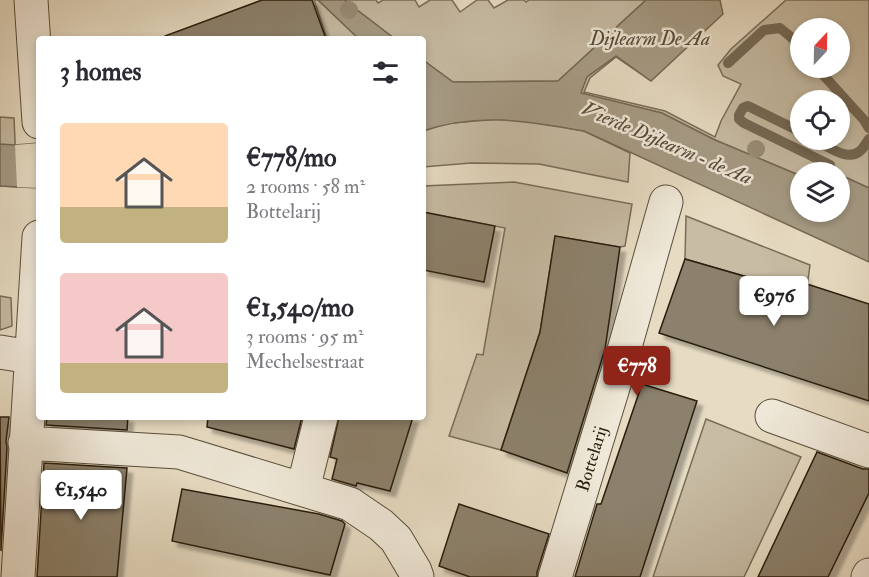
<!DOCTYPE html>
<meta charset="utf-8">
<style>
body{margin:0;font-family:"IM FELL Double Pica",serif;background:#f2f2f3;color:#2b2b33;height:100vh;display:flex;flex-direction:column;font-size:22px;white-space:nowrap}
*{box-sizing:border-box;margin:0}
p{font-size:20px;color:#7c7c81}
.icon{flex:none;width:33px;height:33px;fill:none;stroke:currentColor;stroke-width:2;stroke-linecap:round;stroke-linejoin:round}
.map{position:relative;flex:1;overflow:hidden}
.sheet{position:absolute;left:36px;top:36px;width:390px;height:384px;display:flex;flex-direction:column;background:#fff;border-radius:6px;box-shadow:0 3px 9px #0003}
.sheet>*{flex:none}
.needle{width:39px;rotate:22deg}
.tools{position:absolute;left:790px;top:18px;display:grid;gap:12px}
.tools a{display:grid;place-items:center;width:60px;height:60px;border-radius:50%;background:#fff;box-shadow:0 3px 9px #0003;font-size:30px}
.price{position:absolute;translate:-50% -51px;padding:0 14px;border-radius:6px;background:#fff;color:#222;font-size:20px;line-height:39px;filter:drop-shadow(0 2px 3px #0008)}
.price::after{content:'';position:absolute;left:50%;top:36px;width:18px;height:14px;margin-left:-9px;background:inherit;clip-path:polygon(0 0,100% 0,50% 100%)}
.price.current{background:#8f2418;color:#fff}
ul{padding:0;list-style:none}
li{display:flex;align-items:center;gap:18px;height:150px;padding:0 24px}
li span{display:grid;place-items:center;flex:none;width:168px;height:120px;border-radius:6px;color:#555}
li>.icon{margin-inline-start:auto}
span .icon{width:72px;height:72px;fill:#fffc;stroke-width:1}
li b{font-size:26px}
h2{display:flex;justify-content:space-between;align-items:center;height:72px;padding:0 24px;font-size:26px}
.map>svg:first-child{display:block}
.green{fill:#c7bca4;stroke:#786d58;stroke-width:1.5;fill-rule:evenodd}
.water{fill:#a69b85;stroke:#746955;stroke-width:1.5}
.pier{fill:#e7dcc3}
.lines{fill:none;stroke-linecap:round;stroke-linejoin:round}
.stream{stroke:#746955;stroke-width:10}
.building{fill:#8c816c;stroke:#291e0d;stroke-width:1.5;filter:url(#shadow)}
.minor-casing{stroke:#584e3a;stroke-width:35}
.minor{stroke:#efe8d8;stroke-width:33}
.tree{fill:#988d78}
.labels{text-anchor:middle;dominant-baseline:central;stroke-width:5;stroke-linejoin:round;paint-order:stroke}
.street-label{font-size:18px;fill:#291e0d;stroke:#efe8d8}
.water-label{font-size:20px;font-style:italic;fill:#554a37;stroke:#efe8d8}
</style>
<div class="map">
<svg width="869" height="577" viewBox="0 0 869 577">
<defs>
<filter id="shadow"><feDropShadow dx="5.5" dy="5.5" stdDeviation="1.5" flood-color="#0004"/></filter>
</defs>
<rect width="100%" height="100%" fill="#e7dcc3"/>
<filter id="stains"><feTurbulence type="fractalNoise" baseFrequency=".00333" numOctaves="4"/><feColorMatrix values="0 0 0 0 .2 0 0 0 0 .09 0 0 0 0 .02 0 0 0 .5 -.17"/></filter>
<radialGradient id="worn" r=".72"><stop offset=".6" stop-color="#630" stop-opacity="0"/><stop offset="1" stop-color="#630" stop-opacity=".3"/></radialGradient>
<path class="green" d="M314 0H318L359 39H327Z
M344 0H376L378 3 383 0H415L419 7 430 0H452L460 12 477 0H488L494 8 508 0H524L526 2 529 0H646L558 81 453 82 423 60V39H395Z
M786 0H869V188L845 177H840V172H801V176L715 140 662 113 580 93 587 77 616 56 651 81 616 57 590 78 584 92 665 111 715 137 721 121 741 84 723 76 718 65 731 49ZM801 28H840V68H801ZM801 100H840V140H801Z
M0 117 14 118 17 187 0 186Z
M495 119 535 122 584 131 630 153 628 182 539 164 471 163 423 167V131L443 124Z
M514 182 632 204 625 246 620 247 555 236 540 332 501 450 449 436 477 354 483 355 505 228 423 212V186Z
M686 216 810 265 806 294 685 259Z
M0 296 11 298 12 326 0 330Z
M706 419 801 457 744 577H653Z"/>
<path class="water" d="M318 0H344L395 39H359Z
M646 0H720L723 14 651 81 616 56 587 77 581 93 662 113 715 140 801 176V212H840V177H845L869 188V262L584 131C528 121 478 112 423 131V60L453 82 558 81Z
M39 143V188L0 186V144L15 145Z"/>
<path class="pier" d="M39 143V188L17 187 15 145Z"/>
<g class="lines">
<path class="stream" d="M728 63 764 30 780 28 792 38 801 49
M817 68 864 120 869 128
M801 132 748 106 743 108 739 115V119L744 123 830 165 831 172
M815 140C827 146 848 162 860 151 864 148 866 143 869 139"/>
</g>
<path class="building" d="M262 0H312L326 39H165V36Z
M423 212 495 226 484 282 423 270Z
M555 236 620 247 605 349 567 473 501 450 540 332Z
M685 259 806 294 807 284 869 304V401L659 333Z
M642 384 697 401 640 577H575L597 504H601Z
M0 417H9L6 441 7 447 1 551Z
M47 417H128L127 430 46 425Z
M208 417H302L294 449 207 427Z
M339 417H413L390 491 357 483 356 486 332 479 337 459 330 457Z
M817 452 863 469H869V493L828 577H758Z
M44 463 127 468 117 577H37Z
M182 489 319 514 342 521 345 524 330 575 172 541Z
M459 504 549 534 537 572V577H470L439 566Z"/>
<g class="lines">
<defs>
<path id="minor" d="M31 0 39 122
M0 352 31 357
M772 416 869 451
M25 443 179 452 350 504 381 525 396 539 415 571 417 577
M303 489 321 417
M18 577 39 237
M555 577 619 368 666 202
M868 577 869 575"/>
</defs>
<use href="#minor" class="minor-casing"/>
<use href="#minor" class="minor"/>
</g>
<g class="tree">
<circle cx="349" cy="10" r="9"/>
<circle cx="756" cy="149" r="9"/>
</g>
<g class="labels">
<g class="street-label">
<text transform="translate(592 459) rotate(-73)">Bottelarij</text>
</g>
<g class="water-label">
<text x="650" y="38">Dijlearm De Aa</text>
<text transform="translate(667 143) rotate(23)">Vierde Dijlearm - de Aa</text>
</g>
</g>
<rect width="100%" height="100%" filter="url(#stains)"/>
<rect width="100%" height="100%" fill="url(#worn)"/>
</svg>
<div class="tools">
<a><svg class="needle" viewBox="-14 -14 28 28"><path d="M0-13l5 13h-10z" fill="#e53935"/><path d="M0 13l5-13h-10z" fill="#7c7c81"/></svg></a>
<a><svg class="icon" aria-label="locate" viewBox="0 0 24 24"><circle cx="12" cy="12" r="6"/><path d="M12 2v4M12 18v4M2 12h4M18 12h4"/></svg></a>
<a><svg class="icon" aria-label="layers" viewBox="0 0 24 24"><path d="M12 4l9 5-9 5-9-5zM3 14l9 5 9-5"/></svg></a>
</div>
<b class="price" style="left:774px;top:327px">€976</b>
<b class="price current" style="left:637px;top:397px">€778</b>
<b class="price" style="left:81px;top:521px">€1,540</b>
<section class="sheet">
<h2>3 homes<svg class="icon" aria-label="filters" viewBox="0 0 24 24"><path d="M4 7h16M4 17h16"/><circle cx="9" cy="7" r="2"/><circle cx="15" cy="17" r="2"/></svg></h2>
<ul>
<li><span style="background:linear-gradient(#ffd9b3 70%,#c2b280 0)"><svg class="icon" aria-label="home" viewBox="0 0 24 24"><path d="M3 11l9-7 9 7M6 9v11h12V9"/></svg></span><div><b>€778/mo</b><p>2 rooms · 58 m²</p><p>Bottelarij</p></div></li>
<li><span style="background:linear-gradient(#f6c9c9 75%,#c2b280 0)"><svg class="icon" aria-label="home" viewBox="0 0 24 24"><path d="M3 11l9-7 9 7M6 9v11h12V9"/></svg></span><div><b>€1,540/mo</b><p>3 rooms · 95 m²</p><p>Mechelsestraat</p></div></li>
</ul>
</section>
</div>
